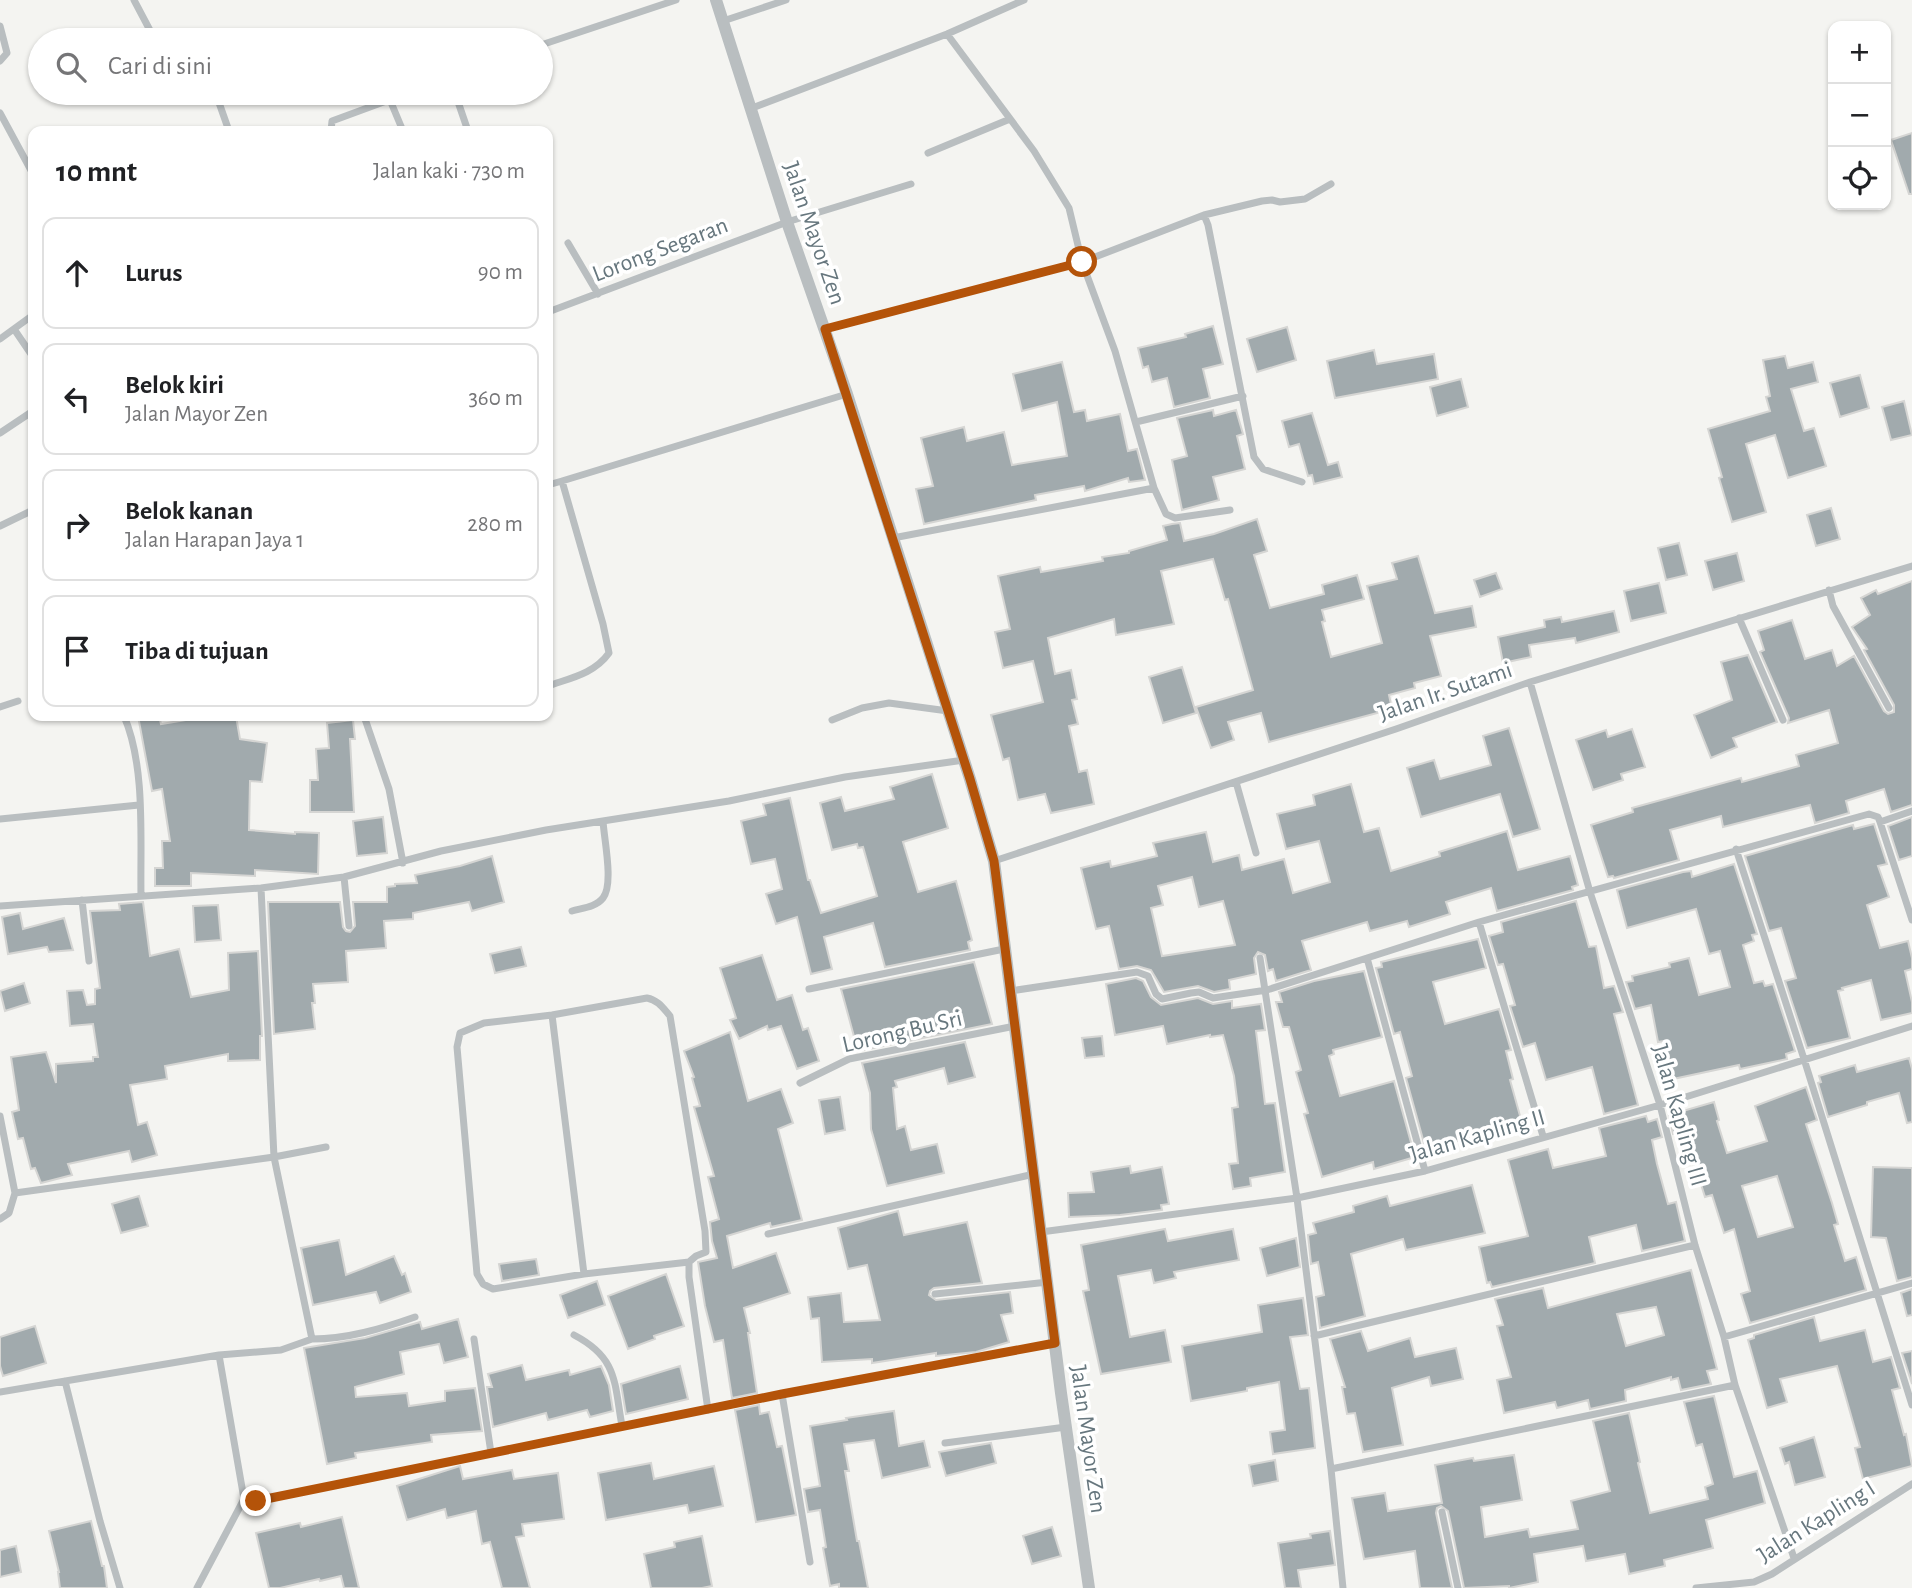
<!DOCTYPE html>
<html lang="id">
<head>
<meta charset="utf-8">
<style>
  :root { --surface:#fff; --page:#f6f6f6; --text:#202124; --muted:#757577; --line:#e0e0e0 }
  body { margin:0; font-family:"Alegreya Sans",sans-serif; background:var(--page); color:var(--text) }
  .controls { position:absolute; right:21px; top:21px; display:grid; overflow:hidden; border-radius:14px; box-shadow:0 2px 5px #0004 }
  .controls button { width:63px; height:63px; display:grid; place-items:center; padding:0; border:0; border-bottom:2px solid var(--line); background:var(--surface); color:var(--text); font:35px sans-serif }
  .stop { position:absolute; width:21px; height:21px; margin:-16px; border:5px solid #b45309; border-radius:50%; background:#fff }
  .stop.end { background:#b45309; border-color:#fff; box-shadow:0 2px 7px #0008 }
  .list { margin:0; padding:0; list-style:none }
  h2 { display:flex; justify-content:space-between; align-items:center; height:91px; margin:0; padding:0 28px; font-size:30px }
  h2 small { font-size:23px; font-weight:400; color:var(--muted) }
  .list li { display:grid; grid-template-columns:46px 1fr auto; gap:21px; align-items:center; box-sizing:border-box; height:112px; margin:0 14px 14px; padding:0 14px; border:2px solid var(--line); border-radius:14px }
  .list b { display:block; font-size:26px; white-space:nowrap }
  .list p { margin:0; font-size:23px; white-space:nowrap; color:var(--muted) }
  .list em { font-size:23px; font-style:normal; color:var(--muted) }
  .icon { flex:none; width:38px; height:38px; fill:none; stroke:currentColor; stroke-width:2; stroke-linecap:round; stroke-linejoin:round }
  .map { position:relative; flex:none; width:1912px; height:1588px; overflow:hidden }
  .search { position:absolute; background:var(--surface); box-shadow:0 2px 5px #0004; left:28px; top:28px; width:525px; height:77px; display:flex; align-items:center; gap:18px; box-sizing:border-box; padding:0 24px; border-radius:38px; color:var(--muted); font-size:26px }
  .panel { position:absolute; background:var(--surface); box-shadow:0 2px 5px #0004; left:28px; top:126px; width:525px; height:595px; border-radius:14px }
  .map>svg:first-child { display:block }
</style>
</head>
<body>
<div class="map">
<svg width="1912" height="1588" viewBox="0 0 1912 1588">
  <rect width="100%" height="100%" fill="#f4f4f1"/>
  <!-- building -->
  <path fill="#a1aaad" stroke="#d5d5d3" stroke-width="2" fill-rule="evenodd" d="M1912 133V194H1909L1891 140Z
    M1213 326 1223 364 1203 369 1210 398 1174 407 1167 378 1152 382 1148 366 1143 368 1138 348 1186 337 1185 334Z
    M1287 327 1296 360 1257 372 1247 339Z
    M1374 350 1377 364 1434 354 1438 379 1335 398 1327 361Z
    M1785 356 1788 368 1813 362 1818 382 1791 389 1804 431 1814 428 1826 466 1788 478 1775 435 1746 444 1766 512 1732 522 1719 478 1722 477 1708 429 1770 411 1766 397 1770 396 1763 360Z
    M1062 362 1074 412 1085 410 1087 421 1120 414 1128 451 1137 449 1145 480 1129 482 1128 478 1085 491 1084 486 1035 495 1036 500 924 524 916 489 933 486 921 438 964 427 967 441 1004 432 1012 465 1067 456 1057 402 1022 411 1013 374Z
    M1860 375 1869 408 1840 417 1830 383Z
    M1461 379 1468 407 1437 416 1430 387Z
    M1904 401 1912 435 1891 440 1882 407Z
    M1213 410 1214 416 1236 410 1243 434 1237 436 1245 469 1213 477 1219 500 1182 510 1172 460 1187 456 1177 418Z
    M1312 413 1328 465 1338 462 1342 477 1314 484 1312 475 1308 476 1299 444 1289 447 1282 421Z
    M1831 508 1840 539 1816 546 1807 515Z
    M1257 519 1267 551 1254 555 1270 608 1324 594 1322 585 1357 575 1364 599 1322 610 1325 621 1322 622 1331 657 1382 643 1367 586 1397 579 1392 563 1418 556 1435 613 1472 606 1476 627 1430 636 1441 676 1414 683 1415 688 1389 695 1392 709 1269 742 1261 713 1228 722 1234 740 1211 748 1196 707 1253 690 1228 599 1225 600 1213 559 1161 571 1174 624 1116 635 1114 619 1048 638 1055 674 1071 670 1077 699 1072 700 1078 724 1069 726 1079 772 1087 770 1094 804 1051 813 1045 794 1018 800 1009 758 1003 760 991 715 1043 702 1033 661 1003 668 995 632 1010 629 998 576 1040 567 1041 572 1103 561 1102 557 1129 553V551L1167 540 1163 526 1172 524 1180 523 1184 541 1214 534Z
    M1679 543 1687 575 1666 580 1658 548Z
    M1737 553 1744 581 1713 590 1705 561Z
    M1496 573 1502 589 1480 597 1474 580Z
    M1912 581V805L1891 812 1884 789 1846 801 1849 813 1815 823 1810 805 1723 827 1721 816 1670 830 1679 860 1614 878 1613 876 1608 877 1591 825 1633 812 1632 808 1741 778 1742 782 1799 766 1796 755 1838 743 1829 710 1788 723 1789 718 1760 652 1764 650 1758 631 1792 620 1805 659 1832 650 1837 666 1854 656 1884 711 1888 714 1894 712V705L1864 650 1867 649 1852 627 1870 615 1861 598 1876 590 1878 594Z
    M1659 583 1666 613 1631 621 1624 591Z
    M1614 611 1619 632 1576 643 1575 638 1529 645 1531 657 1503 663 1498 637 1545 627 1544 620 1561 617 1562 622Z
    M1748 655 1777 722 1733 738 1737 747 1711 758 1694 715 1732 700 1721 662Z
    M1182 667 1196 713 1163 723 1149 677Z
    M138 716H159L161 724 210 716H236L240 739 267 743 262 782 250 781 249 830 295 834V832L319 833 318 874 255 870V876L191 873V886H155V868H163L162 841H170L162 789 152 791Z
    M353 720 355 739H350L354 812H310V780H318L316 749 329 748 327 723Z
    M1509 728 1540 829 1513 837 1500 794 1421 817 1407 768 1434 760 1440 779 1491 765 1483 736Z
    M1632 729 1645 767 1621 774 1623 780 1593 790 1576 740 1606 730 1608 737Z
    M932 774 948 828 903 842 918 892 956 881 972 940 968 942 970 950 885 967 873 923 824 937 832 969 811 974 797 917 776 924 766 894 782 889 775 859 751 864 741 821 766 815 763 804 790 798 808 880H810L821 913 877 896 863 847 858 848 857 844 832 850 820 803 841 797 845 811 894 799 890 787Z
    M1351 784 1364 832 1379 828 1391 871 1440 856 1439 852 1507 831 1518 870 1570 856 1578 885 1572 887 1573 890 1497 911 1491 888 1446 902 1450 914 1409 927 1407 921 1370 931 1367 922 1302 941 1311 970 1276 981 1273 969 1268 971 1265 955 1258 952 1254 958 1256 974 1229 980 1230 989 1214 992 1198 986 1164 992 1151 970 1137 966 1119 969 1109 926 1096 929 1081 868 1110 861 1111 867 1157 856 1153 843 1206 832 1213 862 1239 855 1242 870 1284 859 1293 893 1330 882 1319 841 1286 849 1277 814 1315 805 1313 795ZM1192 877 1199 907 1223 901 1235 945 1162 956 1151 908 1163 905 1158 886Z
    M383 817 387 853 357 856 353 821Z
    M1912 817V856L1899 860 1888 826Z
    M1874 824 1887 864 1878 866 1889 897 1867 905 1880 948 1908 941 1912 958V969L1905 971 1912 1002V1013L1881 1020 1871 980 1842 988 1843 990 1838 991 1850 1038 1807 1048 1785 981 1796 978 1781 928 1769 931 1745 856 1853 825 1854 829Z
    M492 856 504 902 472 911 469 902 413 913V919L384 921 386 948 346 951 348 982 313 984 315 1003H312L315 1029 274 1034 268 902H340L343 927 346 931 350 932 355 926 353 902H387V887L395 886V884L417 883 415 875 460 866Z
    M1734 864 1757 934 1752 935 1754 941 1743 945 1754 983 1763 981 1765 986 1773 984 1795 1051 1786 1054 1787 1059 1740 1069 1739 1065 1673 1079 1664 1041 1658 1042 1651 1005 1635 1009 1626 982 1633 981 1632 976 1670 967 1669 963 1689 958 1699 995 1730 987 1720 951 1709 954 1696 909 1627 928 1617 890 1683 872 1691 871 1692 877Z
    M1576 901 1589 947 1596 946 1604 988 1614 986 1623 1012 1614 1014 1638 1105 1604 1114 1592 1067 1546 1080 1535 1043 1523 1047 1510 1006 1515 1005 1503 964 1498 965 1489 936 1503 932 1501 922Z
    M143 902 150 956 179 949 191 997 229 990 228 953 258 951 262 1036H260V1060L228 1061V1054L165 1066 167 1079 130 1085 138 1125 147 1122 157 1155 132 1162 129 1151 68 1164 72 1175 41 1183 35 1168 31 1169 23 1138 18 1139 12 1112 19 1110 11 1057 46 1052 56 1083V1064L93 1061V1057H98L93 1024 70 1026 67 991 83 990 87 1005 95 1004V989L100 988 90 911 120 910 119 904Z
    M218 905 221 940 195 942 193 906Z
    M20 913 23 929 64 918 73 950 49 952 47 947 8 954 2 917Z
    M1478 939 1486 968 1433 982 1445 1024 1499 1009 1511 1050 1506 1051 1513 1079 1510 1080 1522 1123 1449 1143 1450 1148 1427 1154 1406 1078 1412 1076 1400 1032 1394 1034 1376 968 1382 967 1381 962Z
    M521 947 526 966 495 973 490 954Z
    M762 955 777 1000 792 995 803 1030 808 1028 819 1061 797 1069 781 1026 768 1030 767 1026 739 1039 730 1020 736 1018 720 968Z
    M974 962 992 1024 858 1051 841 989Z
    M1364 971 1382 1037 1333 1050 1334 1054 1329 1056 1340 1096 1394 1081 1415 1157 1374 1169 1373 1162 1322 1177 1304 1114 1308 1113 1296 1072 1301 1070 1289 1027H1283L1276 1002H1282L1279 992 1314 981Z
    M1136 978 1143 981 1151 997 1161 1005 1198 998 1213 1004 1232 1001V1008L1261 1004 1265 1030 1256 1031 1265 1104 1275 1103 1285 1172 1250 1178 1251 1186 1233 1189 1229 1164 1238 1163 1232 1108 1238 1107 1234 1076 1223 1035 1210 1037V1035L1167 1044 1163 1026 1115 1035 1106 984Z
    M24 983 30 1003 5 1011 0 991Z
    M730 1032 748 1101 781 1089 793 1123 778 1129 802 1220 771 1227 770 1223 727 1236 733 1268 776 1253 790 1293 744 1308 750 1333H748L757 1393 732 1398 723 1340 714 1342 705 1306 698 1262 717 1258 712 1241 710 1222 719 1219 708 1177 714 1176 694 1107 700 1106 692 1078 694 1077 684 1051Z
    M1102 1036 1104 1056 1085 1058 1082 1038Z
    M965 1042 975 1077 948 1084 944 1068 895 1081 897 1087 893 1088 897 1129 905 1126 911 1150 937 1144 944 1173 887 1186 871 1129 870 1093 862 1063Z
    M1909 1058 1912 1069V1122L1907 1123 1899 1093 1867 1102V1105L1828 1117 1818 1083 1821 1082 1819 1076 1855 1065 1857 1072Z
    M1806 1087 1817 1120 1806 1124 1832 1203 1838 1224 1834 1225 1845 1261 1856 1257 1866 1290 1750 1323 1741 1294 1750 1291 1734 1229 1724 1233 1712 1195 1705 1197 1684 1130 1673 1134 1669 1115 1714 1102 1719 1120 1717 1121 1727 1153 1767 1141 1755 1106ZM1777 1176 1793 1227 1758 1237 1742 1186Z
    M840 1097 845 1130 825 1134 819 1100Z
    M1646 1116 1648 1122 1657 1119 1662 1137 1652 1140 1657 1164 1668 1204 1676 1202 1685 1241 1642 1251 1636 1225 1589 1237 1595 1263 1492 1287 1490 1282 1487 1283 1479 1247 1528 1236 1508 1160 1548 1149 1553 1168 1606 1156 1599 1128Z
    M1130 1166 1131 1173 1162 1167 1169 1204 1161 1205 1162 1210 1120 1215 1069 1217 1068 1193 1094 1192 1091 1172Z
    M1873 1167 1912 1168V1277L1897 1281 1886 1238 1871 1237Z
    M1472 1185 1485 1233 1406 1250 1403 1239 1351 1254 1365 1316 1320 1328 1316 1297 1324 1295 1318 1262 1311 1264 1308 1235 1316 1233 1313 1223 1354 1212 1353 1206 1387 1196 1390 1206Z
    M139 1196 148 1226 121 1233 112 1204Z
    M898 1211 904 1235 967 1222 982 1283 934 1288 930 1291 929 1295 936 1300 1010 1292 1013 1313 1001 1315 1009 1342 976 1352 936 1356V1353L872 1363V1359L822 1362 819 1318 811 1319 808 1297 841 1293 844 1322 880 1320 867 1265 848 1269 838 1228Z
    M1165 1229 1168 1241 1233 1229 1239 1260 1174 1272 1176 1278 1154 1283 1151 1270 1118 1276 1130 1337 1165 1330 1171 1362 1101 1374 1083 1291 1089 1290 1081 1245Z
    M1296 1238 1300 1267 1267 1276 1260 1248Z
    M339 1240 346 1275 394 1256 402 1275 405 1273 411 1292 380 1303 376 1292 313 1305 301 1248Z
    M536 1259 539 1275 502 1281 499 1264Z
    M1691 1270 1717 1369 1707 1371 1711 1384 1681 1390 1678 1378 1671 1380V1377L1625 1390 1626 1401 1590 1409 1588 1400 1557 1408 1555 1402 1504 1413 1497 1380 1511 1377 1497 1326 1503 1325 1495 1299 1543 1288 1548 1308ZM1656 1307 1664 1335 1626 1346 1617 1314Z
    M666 1274 684 1326 654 1336 655 1339 628 1349 608 1296Z
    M597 1281 605 1305 568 1318 560 1295Z
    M1912 1289V1315L1907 1316 1901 1293Z
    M1303 1298 1308 1335 1290 1337 1300 1389 1309 1388 1315 1448 1273 1454 1270 1432 1285 1430 1279 1382 1247 1388V1391L1191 1401 1182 1346 1262 1332 1258 1305Z
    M1814 1317 1820 1341 1865 1330 1873 1362 1891 1357 1900 1388 1892 1390 1904 1435 1906 1434 1912 1466 1863 1479 1855 1448 1860 1447 1837 1366 1780 1379 1787 1402 1767 1408 1748 1340 1754 1338V1335Z
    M458 1319 468 1357 444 1363 439 1344 400 1352 404 1374 355 1387 356 1397 407 1393 409 1406 445 1401V1391L475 1388 482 1431 431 1435 432 1442 355 1453 356 1458 327 1464 304 1348 365 1338 420 1322 422 1329Z
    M35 1326 46 1363 3 1376 0 1366V1337Z
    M1361 1331 1368 1351 1410 1338 1415 1357 1456 1348 1463 1379 1431 1386 1429 1377 1392 1388 1403 1445 1363 1452 1355 1413 1347 1414 1342 1387H1345L1330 1339Z
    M1912 1351V1384L1902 1353Z
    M522 1365 526 1380 569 1370 570 1375 601 1366 609 1385 613 1411 590 1417 587 1410 548 1420 546 1413 493 1427 487 1387H492L488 1374Z
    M680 1366 688 1399 626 1414 621 1384Z
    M1714 1396 1734 1477 1757 1471 1765 1503 1706 1520 1713 1548 1664 1560 1665 1566 1629 1574 1625 1554 1586 1561 1583 1546 1534 1554 1538 1582 1509 1588V1586L1464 1588 1448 1511 1441 1506 1437 1508 1436 1513 1452 1588H1420L1415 1551 1364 1559 1352 1498 1385 1493 1388 1511 1442 1503 1435 1465 1473 1458 1474 1461 1514 1455 1522 1500 1481 1507 1485 1537 1528 1529 1530 1537 1578 1529 1571 1501 1610 1491 1593 1421 1629 1413 1640 1462 1638 1463 1650 1513 1708 1499 1705 1487 1713 1484 1702 1444 1696 1446 1684 1402Z
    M759 1405 760 1414 769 1412 777 1447 782 1446 796 1515 756 1522 735 1410Z
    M894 1411 899 1446 924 1441 930 1467 882 1478 874 1440 844 1444 849 1471H845L857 1541H859L868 1588H839V1584L830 1586 823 1548 826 1547 820 1510 808 1512 804 1489 820 1486 810 1426 847 1420 846 1418Z
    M1814 1437 1825 1477 1795 1485 1789 1462 1785 1464 1780 1448Z
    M991 1443 996 1463 946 1476 939 1452Z
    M1275 1460 1278 1481 1253 1486 1249 1465Z
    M651 1463 654 1479 714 1466 723 1506 689 1513 687 1505 606 1520 598 1473Z
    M460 1466 463 1479 512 1470 514 1479 558 1473 564 1519 522 1524 524 1536 516 1537 530 1588H502L490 1542 482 1544 476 1511 447 1518 445 1509 407 1520 397 1486Z
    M342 1517 359 1588H344L341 1576 320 1581 319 1579 280 1588H269L256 1533 300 1523 301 1527Z
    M91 1521 102 1566H104L107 1588H60L58 1572H59L49 1531Z
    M1052 1527 1061 1556 1032 1564 1023 1536Z
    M1330 1531 1335 1565 1298 1570 1301 1588H1285L1278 1543 1311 1538 1310 1534Z
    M702 1536 712 1586 702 1588H651L644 1554 675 1547 674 1542Z
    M16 1546 21 1572 0 1577V1550Z"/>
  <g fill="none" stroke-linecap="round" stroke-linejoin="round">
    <!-- minor -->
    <path stroke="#b9bec0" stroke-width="7" d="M134 0 153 36
      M723 21 786 0
      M0 26 7 53 0 61
      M947 34 1034 151 1069 208 1082 262 1115 351 1154 488
      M541 45 676 0
      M455 93 468 131
      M217 97 229 131
      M390 100 403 131
      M752 108 947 34 1024 0
      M0 113 33 174
      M331 131 332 121 408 93
      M928 153 1010 119
      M1204 215 1262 201 1272 200 1280 202 1305 199 1331 184
      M568 243 598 294
      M548 312 787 222 911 184
      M14 329 33 357
      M825 329 1082 262 1204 215 1208 225 1254 457 1263 469 1302 482
      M0 339 33 315
      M1136 422 1243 396
      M0 433 33 411
      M562 481 847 394
      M548 485 562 481 603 624 609 653C594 674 570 678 548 686
      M0 526 33 510
      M893 538 1154 488 1166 514 1175 518 1230 510
      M1829 590 1833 606 1889 708
      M1739 618 1783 720
      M1530 682 1590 892 1660 1105 1695 1245 1724 1337 1735 1385 1794 1558
      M0 707 18 701
      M124 716C146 767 140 840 141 896
      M364 716 389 789 403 863
      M832 720 862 708 889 703 948 711
      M1236 782 1256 853
      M0 819 139 805
      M1880 822 1912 811
      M1736 849 1804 1059 1912 1405
      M994 861 1396 729 1530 682 1912 566
      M344 877 349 926
      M82 900 89 961
      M0 906 261 888 344 877 441 851 546 830 729 801 845 777 964 760
      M572 911C582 908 596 907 603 898 614 884 604 839 603 821
      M1479 922 1543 1136
      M1260 958 1297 1198 1331 1469 1343 1588
      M809 989 1004 949
      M1010 991 1137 972 1148 976 1156 994 1162 999 1191 993 1199 992 1213 998 1267 990 1367 958
      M552 1015 584 1274
      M800 1083 849 1059 1015 1026
      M0 1116 15 1193
      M1425 1171 1367 958 1479 922 1869 814 1878 817 1880 822 1912 920
      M0 1219 9 1213 15 1193 274 1157 326 1147
      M1041 1232 1297 1198 1425 1171 1660 1105 1912 1026
      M768 1234 1034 1174
      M689 1262 696 1256 706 1252 705 1231 670 1016C663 1008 658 1000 647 998L552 1015 484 1023 460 1033 457 1047 477 1274 483 1284 493 1289 584 1274 689 1262V1277L708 1410
      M935 1294 1048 1282
      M574 1335C618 1358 614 1382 622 1426
      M1314 1336 1695 1245
      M1724 1337 1912 1283
      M312 1339C347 1339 381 1329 415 1317
      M474 1339 491 1453
      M219 1355 281 1350 312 1339 274 1157 261 888
      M65 1381 100 1521 120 1588
      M0 1392 219 1355 244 1499 256 1501 782 1394 1055 1343
      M782 1394 810 1562
      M945 1443 1066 1427
      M1331 1469 1735 1385
      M1442 1512 1458 1588
      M197 1588 244 1499
      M1696 1588 1754 1582 1772 1574 1912 1484"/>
    <!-- tertiary -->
    <path stroke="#b9bec0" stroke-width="12" d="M716 0 787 222 847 394 970 779 994 861 1061 1393 1089 1588"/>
  </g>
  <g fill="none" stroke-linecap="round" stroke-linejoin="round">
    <!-- route -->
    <path stroke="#b45309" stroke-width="9" d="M256 1501 782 1394 1055 1343 994 861 970 779 825 329 1082 262"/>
  </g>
  <g text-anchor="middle" stroke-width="7" stroke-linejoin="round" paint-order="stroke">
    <!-- street labels -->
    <g font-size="24" fill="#67777e" stroke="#fff">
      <text transform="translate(815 233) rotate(71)" y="8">Jalan Mayor Zen</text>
      <text transform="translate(660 249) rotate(-21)" y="8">Lorong Segaran</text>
      <text transform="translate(1445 691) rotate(-19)" y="8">Jalan Ir. Sutami</text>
      <text transform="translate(902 1031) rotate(-13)" y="8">Lorong Bu Sri</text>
      <text transform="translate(1680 1115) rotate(74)" y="8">Jalan Kapling III</text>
      <text transform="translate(1477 1135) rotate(-16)" y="8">Jalan Kapling II</text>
      <text transform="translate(1089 1439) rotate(82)" y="8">Jalan Mayor Zen</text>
      <text transform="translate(1816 1521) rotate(-32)" y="8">Jalan Kapling I</text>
    </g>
  </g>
</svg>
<div class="controls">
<button>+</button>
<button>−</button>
<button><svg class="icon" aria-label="locate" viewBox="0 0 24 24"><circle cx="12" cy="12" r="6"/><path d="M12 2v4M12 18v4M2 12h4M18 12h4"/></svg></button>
</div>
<div class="stop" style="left:1082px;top:262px"></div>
<div class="stop end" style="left:256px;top:1501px"></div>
<div class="search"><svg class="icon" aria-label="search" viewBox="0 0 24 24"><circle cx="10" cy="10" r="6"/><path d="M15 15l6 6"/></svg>Cari di sini</div>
<section class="panel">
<h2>10 mnt<small>Jalan kaki · 730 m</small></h2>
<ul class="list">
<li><svg class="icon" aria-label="ahead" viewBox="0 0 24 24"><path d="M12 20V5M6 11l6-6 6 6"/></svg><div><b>Lurus</b></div><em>90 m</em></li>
<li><svg class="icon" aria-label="left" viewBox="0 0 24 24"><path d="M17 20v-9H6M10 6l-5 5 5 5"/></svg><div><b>Belok kiri</b><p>Jalan Mayor Zen</p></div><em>360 m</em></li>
<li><svg class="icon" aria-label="right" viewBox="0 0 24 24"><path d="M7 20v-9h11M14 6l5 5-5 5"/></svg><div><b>Belok kanan</b><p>Jalan Harapan Jaya 1</p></div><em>280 m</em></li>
<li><svg class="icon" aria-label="arrive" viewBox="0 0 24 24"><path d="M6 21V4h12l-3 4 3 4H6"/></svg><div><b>Tiba di tujuan</b></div></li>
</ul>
</section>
</div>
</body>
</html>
